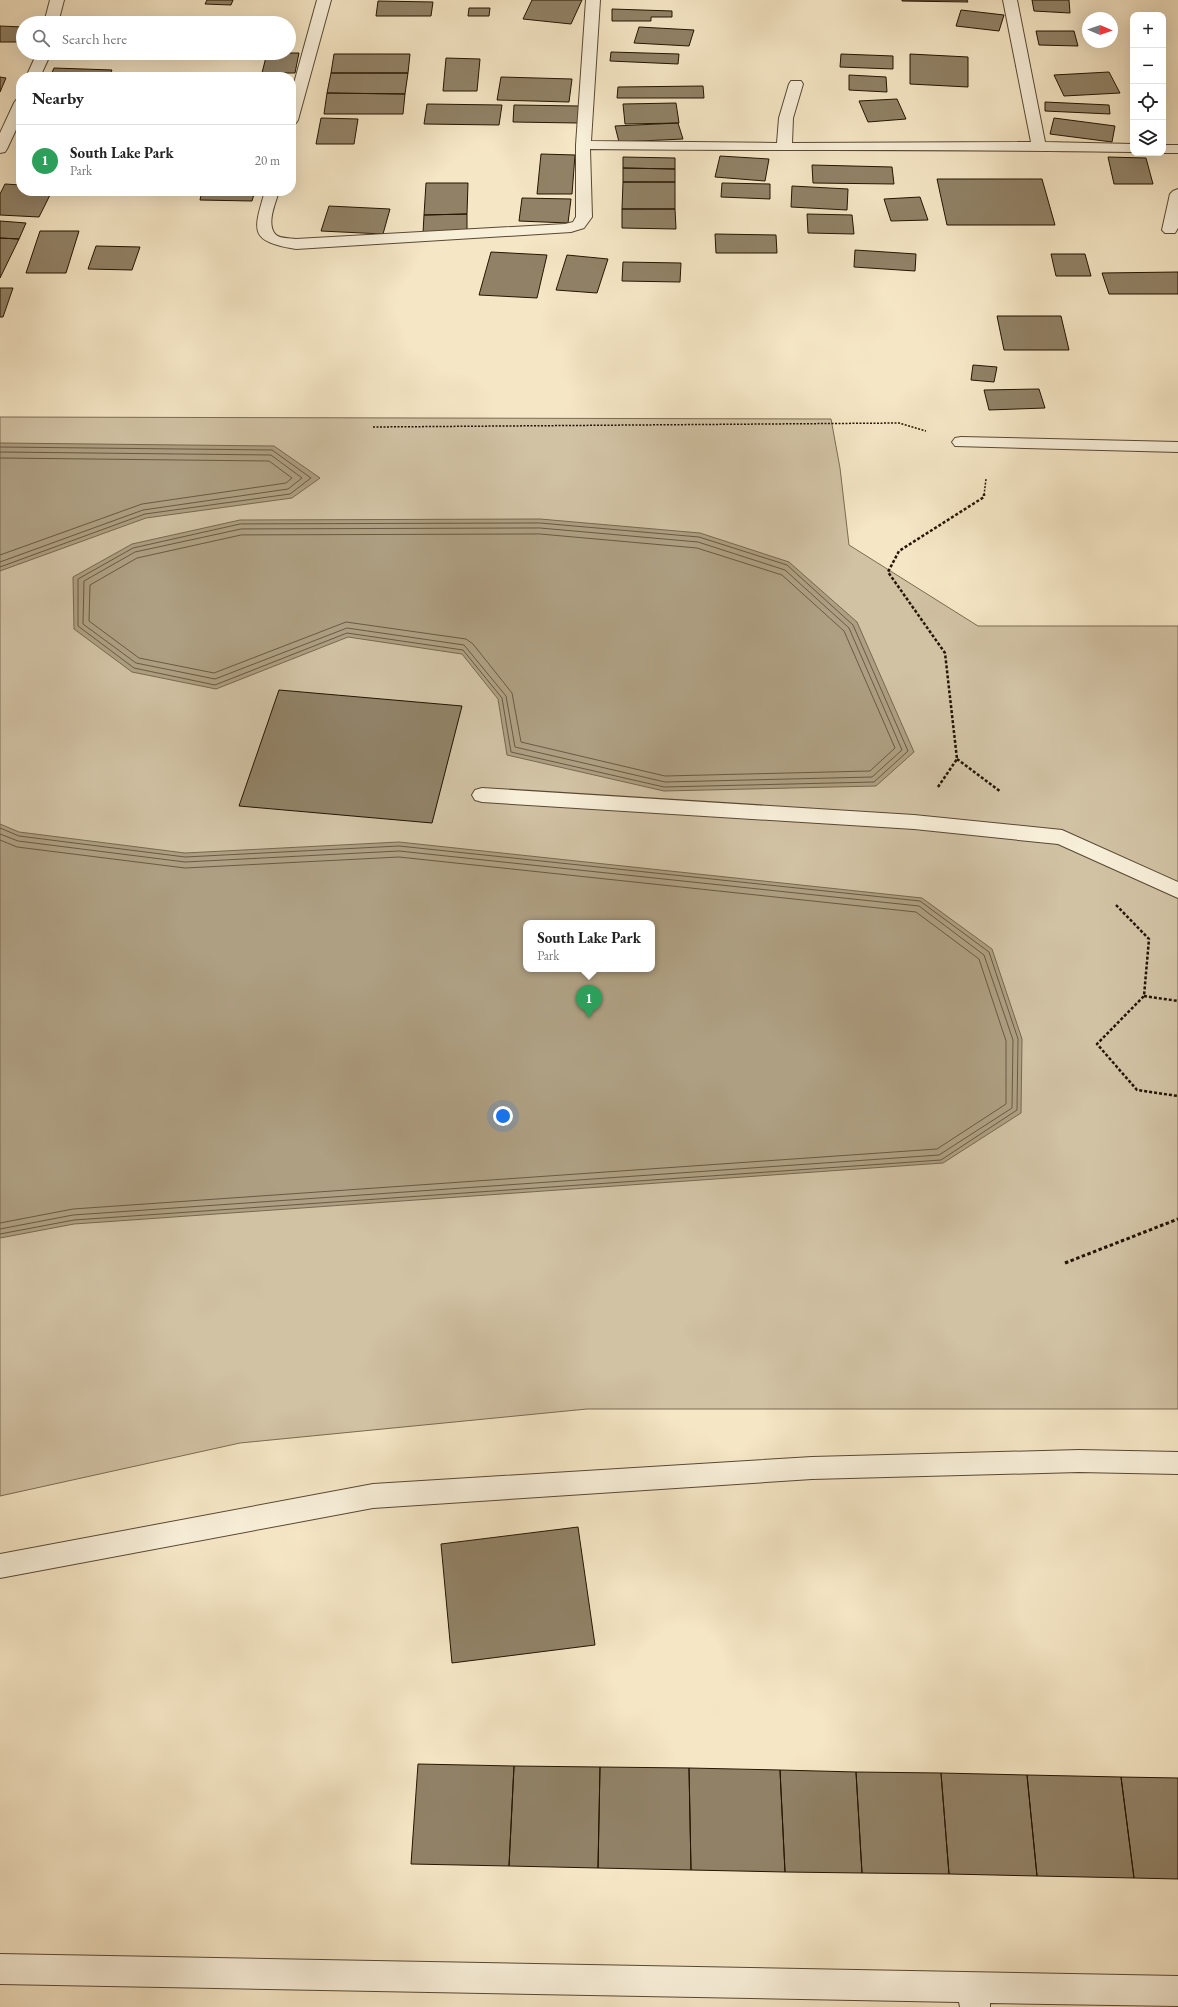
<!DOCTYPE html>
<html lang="en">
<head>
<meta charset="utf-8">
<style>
  :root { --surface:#fff; --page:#f6f6f6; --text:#222; --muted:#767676; --line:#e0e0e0; --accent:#0f766e }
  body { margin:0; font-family:"EB Garamond",serif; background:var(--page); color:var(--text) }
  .controls { position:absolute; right:12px; top:12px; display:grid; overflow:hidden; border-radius:8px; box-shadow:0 4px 16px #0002 }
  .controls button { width:36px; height:36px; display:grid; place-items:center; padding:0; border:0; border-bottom:1px solid var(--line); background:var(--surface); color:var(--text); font:20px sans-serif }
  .compass { position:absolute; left:1082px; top:12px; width:36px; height:36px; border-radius:50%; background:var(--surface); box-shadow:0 4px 16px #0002; rotate:92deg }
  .you { position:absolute; left:503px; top:1116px; width:14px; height:14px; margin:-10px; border:3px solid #fff; border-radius:50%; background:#1a73e8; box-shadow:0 0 0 6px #1a73e833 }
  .badge { display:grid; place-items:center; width:26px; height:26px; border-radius:50%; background:var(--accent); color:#fff; font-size:13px; font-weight:700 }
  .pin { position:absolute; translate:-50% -33px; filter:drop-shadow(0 1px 2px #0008) }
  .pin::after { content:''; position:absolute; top:21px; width:14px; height:12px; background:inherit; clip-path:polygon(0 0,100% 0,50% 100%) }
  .popup { position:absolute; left:523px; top:920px; width:132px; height:52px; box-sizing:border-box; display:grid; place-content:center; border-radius:8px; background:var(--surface); filter:drop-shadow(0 1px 3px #0005); font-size:13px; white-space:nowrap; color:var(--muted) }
  .popup b { font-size:15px; color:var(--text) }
  .popup::after { content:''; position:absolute; left:50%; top:100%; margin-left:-8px; border:8px solid transparent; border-top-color:var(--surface) }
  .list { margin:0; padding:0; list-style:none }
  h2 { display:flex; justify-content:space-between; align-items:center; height:52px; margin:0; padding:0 16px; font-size:17px }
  h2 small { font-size:13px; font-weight:400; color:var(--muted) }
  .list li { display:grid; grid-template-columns:26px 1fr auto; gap:12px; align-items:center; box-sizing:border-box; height:72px; padding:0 16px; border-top:1px solid var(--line) }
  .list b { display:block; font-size:15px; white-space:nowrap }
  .list p { margin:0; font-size:13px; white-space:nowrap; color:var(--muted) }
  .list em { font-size:13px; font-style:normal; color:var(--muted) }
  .icon { flex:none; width:22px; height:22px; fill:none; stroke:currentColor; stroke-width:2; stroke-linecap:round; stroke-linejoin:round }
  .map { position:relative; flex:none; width:1178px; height:2007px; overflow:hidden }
  .search { position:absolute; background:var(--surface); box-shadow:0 4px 16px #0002; left:16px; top:16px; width:280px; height:44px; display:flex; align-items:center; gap:10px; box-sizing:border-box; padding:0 14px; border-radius:22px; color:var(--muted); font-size:15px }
  .panel { position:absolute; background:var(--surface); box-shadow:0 4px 16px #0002; left:16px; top:72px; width:280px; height:124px; border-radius:16px }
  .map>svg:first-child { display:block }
</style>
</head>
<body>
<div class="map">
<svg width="1178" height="2007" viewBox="0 0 1178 2007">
  <rect width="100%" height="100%" fill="#f5e6c5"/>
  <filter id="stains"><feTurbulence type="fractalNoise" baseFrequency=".005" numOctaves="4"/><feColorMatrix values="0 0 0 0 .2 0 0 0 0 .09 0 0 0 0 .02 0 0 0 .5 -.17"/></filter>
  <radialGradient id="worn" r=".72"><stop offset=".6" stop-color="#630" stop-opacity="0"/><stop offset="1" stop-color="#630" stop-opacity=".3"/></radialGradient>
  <!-- green -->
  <path fill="#d1c2a4" stroke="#7a6c52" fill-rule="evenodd" d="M0 417 831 419 840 468 849 545 978 626H1178V1409H587L240 1443 0 1496ZM526 923H652V969H526Z"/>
  <!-- water -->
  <path fill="#ae9f82" stroke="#77684e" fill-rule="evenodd" d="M0 443 274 446 320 478 292 498 146 518 0 571Z
    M540 519 700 533 789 562 857 622 914 752 876 786 664 791 507 755 498 699 462 654 348 637 216 689 132 672 74 629 73 577 132 544 240 520Z
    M0 824 19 832 185 853 399 842 922 898 992 949 1022 1039 1021 1113 943 1163 74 1224 0 1238ZM526 923H652V969H526Z"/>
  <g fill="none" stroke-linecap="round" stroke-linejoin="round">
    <!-- shore -->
    <path stroke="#695a42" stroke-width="1" d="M0 447 272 450 311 478 290 494 145 514 0 567
      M0 452 271 455 302 478 288 489 143 510 0 562
      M0 458 269 461 292 478 286 483 142 504 0 555
      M540 523 699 537 787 565 853 625 908 751 874 782 664 787 511 752 502 698 463 650 347 633 215 685 134 668 78 626V579L133 548 240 524Z
      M540 528 698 542 785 570 849 628 902 750 872 777 665 782 515 747 506 696 464 645 347 628 215 679 136 663 83 624 84 581 135 552 241 529Z
      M540 534 697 548 782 575 844 631 895 748 870 771 665 776 521 742 512 693 473 644 466 639 346 622 214 673 139 658 89 621 90 585 137 558 241 535Z
      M0 828 19 836 185 857 399 846 920 901 989 952 1018 1039 1017 1110 941 1160 74 1220 0 1234
      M0 834 18 841 185 862 399 851 919 906 984 955 1013 1040 1012 1108 939 1155 73 1215 0 1229
      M0 840 17 847 185 868 399 857 916 912 979 959 1006 1041V1104L937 1149 73 1209 0 1223"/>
  </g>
  <!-- building -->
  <path fill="#918267" stroke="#241501" d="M207 0H233L231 5 205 4Z
    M532 0H582L571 24 523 19Z
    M902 0H967L968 2 902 1Z
    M1032 0H1069L1070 13 1034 11Z
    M378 1 433 2 431 16H376Z
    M469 8H490L489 16H468Z
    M612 9 672 11V17H651V21H612Z
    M961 10 1004 15 999 31 956 26Z
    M0 26 23 27V42H0Z
    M639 27 694 30 689 46 634 43Z
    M1036 31H1074L1078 46 1039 45Z
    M611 52 679 54 678 64 610 61Z
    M267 53H299L295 73H262Z
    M334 54H410L408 73H331Z
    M841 54 893 56V69L840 67Z
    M910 54 968 57V87L910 84Z
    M446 58 480 59 477 91H443Z
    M54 68 112 70 109 77H50Z
    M1109 72 1120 93 1064 96 1054 75Z
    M331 73H408L405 94 327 93Z
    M849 75 886 77 887 92 849 90Z
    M0 77 6 78 0 92Z
    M501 77 572 79 569 102 497 100Z
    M703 86 704 98H617L618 87Z
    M327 93 405 94 403 114H324Z
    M897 99 906 119 868 122 859 101Z
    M1045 102 1109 105 1110 114 1045 111Z
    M676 103 679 123 625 124 623 104Z
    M427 104 502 105 499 125 424 124Z
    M514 105 579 106 578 123 513 122Z
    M321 118 358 119 354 144H316Z
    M1054 118 1115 126 1112 142 1050 134Z
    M678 123 683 139 619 142 615 126Z
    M541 154 575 155 572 194H537Z
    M720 156 769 159 765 181 715 177Z
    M623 157 675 158V169L623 168Z
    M1108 157 1146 158 1153 184H1114Z
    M812 165 892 167 894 184 813 183Z
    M623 168 675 169V182H623Z
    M937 179H1042L1055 225H947Z
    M623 182H675V209H622Z
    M426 183H468L467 214 424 215Z
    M722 183 770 184V199L721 197Z
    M5 184 21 185V191H52L39 217 0 215V194Z
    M792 186 848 189 847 210 791 207Z
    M202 191H255L252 201 200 200Z
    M920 197 928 220 891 221 884 199Z
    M522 198 571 199 568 223 519 221Z
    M329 206 390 209 383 234 321 231Z
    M622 209H675L676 229 622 228Z
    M467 214V233H423L424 215Z
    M807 214 852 215 854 234 808 233Z
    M0 221 26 223 19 239 0 238Z
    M40 231H79L66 273H26Z
    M715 234 776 235 777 253H716Z
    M0 238 19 239 0 278Z
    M96 246 140 247 132 270 88 269Z
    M855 250 916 254 915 271 854 267Z
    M491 252 547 255 537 298 479 295Z
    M1051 254H1085L1091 276H1056Z
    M567 255 608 259 597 293 556 290Z
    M623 262 681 263 680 282 622 281Z
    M1178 272V294H1109L1102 273Z
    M0 288H13L3 317H0Z
    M997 316H1061L1069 350H1004Z
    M973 365 997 367 994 382 971 380Z
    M1039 389 1045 408 989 410 984 390Z
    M279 690 462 706 432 823 239 806Z
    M578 1527 595 1645 452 1663 441 1544Z
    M418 1764 514 1766 509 1866 411 1864Z
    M514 1766 600 1767 598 1868 509 1866Z
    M600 1767 689 1768 691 1870 598 1868Z
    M689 1768 780 1770 785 1872 691 1870Z
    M780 1770 856 1772 862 1873 785 1872Z
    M856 1772 941 1773 949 1874 862 1873Z
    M941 1773 1027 1775 1037 1876 949 1874Z
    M1027 1775 1121 1777 1134 1878 1037 1876Z
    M1121 1777 1178 1778V1879L1134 1878Z"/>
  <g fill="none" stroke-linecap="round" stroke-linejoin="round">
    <defs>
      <path id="lane" d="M961 437 1178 442V452L955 446 952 442 955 438Z
        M482 788 914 815 1062 830 1178 882V898L1058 844 914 829 482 802 475 800 472 795 475 790Z"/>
      <path id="street" d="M50 0H64L58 23H44Z
        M317 0H331L298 120 296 123 291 124V94Z
        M586 0H600L591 141 777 143 779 118 789 84 791 81H801L803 84 793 118 792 143 1031 142 1003 0H1017L1045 142 1133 144V152C952 149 771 151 590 149L592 217 584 228 571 232 296 249C249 241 253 232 265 191H279C276 202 266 223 275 234 279 239 290 238 296 239L565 224 573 222 576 217V145Z
        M37 53H51L40 77H26Z
        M21 99V119L7 149 5 152 0 153V133L14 103 16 100Z
        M1163 145H1178V153H1161H1163Z
        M1178 189V228L1175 233H1165L1162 230 1170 194 1173 191Z
        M1079 1450 1178 1452V1474L1079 1472 812 1479 373 1508 0 1578V1554L373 1484 812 1457Z
        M0 1954 1178 1976V2006L990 2003V2007H960L959 2002 0 1984Z"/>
    </defs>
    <!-- lane casing -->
    <use href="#lane" stroke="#584932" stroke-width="2"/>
    <!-- street casing -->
    <use href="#street" stroke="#584932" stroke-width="2"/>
    <!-- path-far2 -->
    <path stroke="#241501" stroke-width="1.5" stroke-dasharray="2 1.5" stroke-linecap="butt" d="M373 427 899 423 926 431
      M984 495 986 479"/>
    <!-- path-far1 -->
    <path stroke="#241501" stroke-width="2.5" stroke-dasharray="3 2" stroke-linecap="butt" d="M957 759 1001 792
      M938 787 957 759 945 653 888 572 899 551 984 497V494
      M1116 905 1149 939 1144 996 1097 1044 1137 1090 1178 1096
      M1144 996 1178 1001"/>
    <!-- path -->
    <path stroke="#241501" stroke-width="3" stroke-dasharray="3.5 2.5" stroke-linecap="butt" d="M1065 1263 1178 1219"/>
    <!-- lane -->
    <use href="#lane" fill="#f8efd9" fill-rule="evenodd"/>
    <!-- street -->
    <use href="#street" fill="#f8efd9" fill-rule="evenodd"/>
  </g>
  <rect width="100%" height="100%" filter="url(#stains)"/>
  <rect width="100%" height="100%" fill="url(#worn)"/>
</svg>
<div class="controls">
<button>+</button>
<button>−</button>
<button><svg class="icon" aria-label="locate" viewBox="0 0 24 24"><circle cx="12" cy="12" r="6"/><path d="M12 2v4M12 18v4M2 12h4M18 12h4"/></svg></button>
<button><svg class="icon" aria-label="layers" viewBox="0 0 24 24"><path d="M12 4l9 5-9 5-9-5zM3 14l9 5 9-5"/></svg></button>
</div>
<svg class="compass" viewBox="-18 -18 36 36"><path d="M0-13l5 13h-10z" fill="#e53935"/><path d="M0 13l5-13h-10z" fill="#767676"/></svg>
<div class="you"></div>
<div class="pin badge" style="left:589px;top:1018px;background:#2e9e5b">1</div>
<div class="popup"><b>South Lake Park</b>Park</div>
<div class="search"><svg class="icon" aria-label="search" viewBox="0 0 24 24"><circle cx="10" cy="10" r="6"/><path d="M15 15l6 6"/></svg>Search here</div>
<section class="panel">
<h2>Nearby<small></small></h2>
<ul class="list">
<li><span class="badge" style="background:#2e9e5b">1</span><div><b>South Lake Park</b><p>Park</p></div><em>20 m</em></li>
</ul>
</section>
</div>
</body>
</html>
